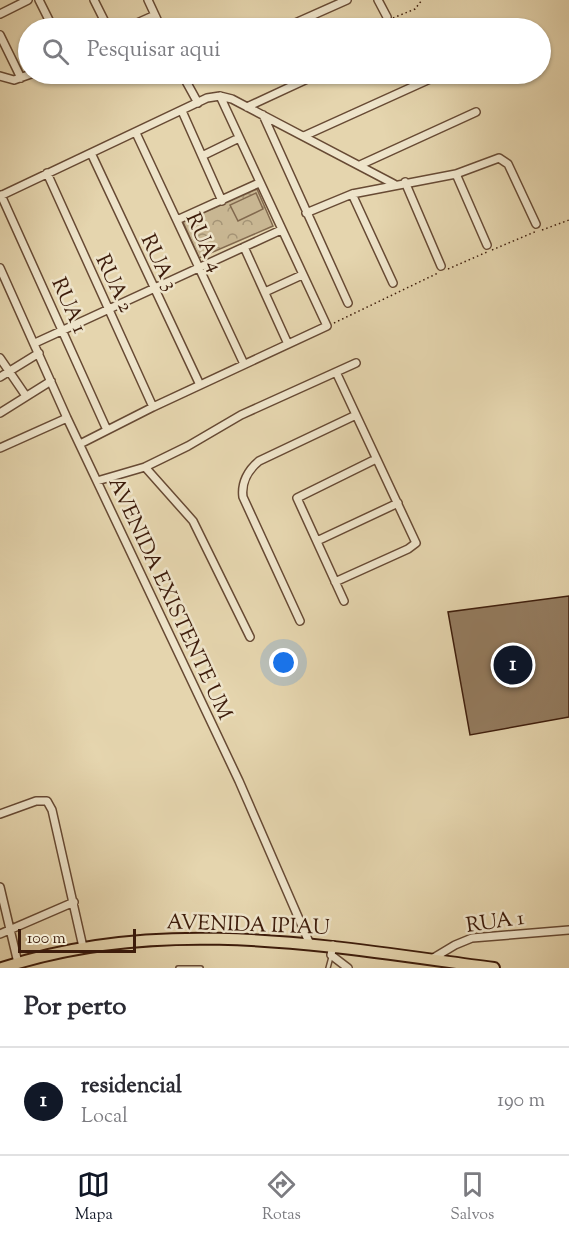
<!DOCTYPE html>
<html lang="pt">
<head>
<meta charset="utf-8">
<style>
  :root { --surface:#fff; --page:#f7f7f7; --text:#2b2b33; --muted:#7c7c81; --line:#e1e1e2; --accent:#111827 }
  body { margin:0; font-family:"Sorts Mill Goudy",serif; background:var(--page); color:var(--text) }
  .scale { position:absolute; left:18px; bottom:15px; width:118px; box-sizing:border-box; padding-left:6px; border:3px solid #3d1c0b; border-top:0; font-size:16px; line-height:21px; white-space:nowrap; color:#3d1c0b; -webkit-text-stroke:4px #eee4ca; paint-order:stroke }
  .you { position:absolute; left:284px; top:663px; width:21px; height:21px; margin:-15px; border:4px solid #fff; border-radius:50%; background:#1a73e8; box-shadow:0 0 0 9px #1a73e833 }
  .badge { display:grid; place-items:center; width:39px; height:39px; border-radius:50%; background:var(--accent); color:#fff; font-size:20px; font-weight:700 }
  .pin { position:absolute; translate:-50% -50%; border:3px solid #fff; box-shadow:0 2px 6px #0006 }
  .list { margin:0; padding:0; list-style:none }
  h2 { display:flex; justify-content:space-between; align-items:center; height:78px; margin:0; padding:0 24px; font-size:26px }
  h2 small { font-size:20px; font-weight:400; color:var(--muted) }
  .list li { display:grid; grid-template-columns:39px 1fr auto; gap:18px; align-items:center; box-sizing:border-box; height:108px; padding:0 24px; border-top:2px solid var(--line) }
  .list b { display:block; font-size:22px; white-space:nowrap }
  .list p { margin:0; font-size:20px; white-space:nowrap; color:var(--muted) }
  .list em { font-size:20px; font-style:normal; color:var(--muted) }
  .icon { flex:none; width:33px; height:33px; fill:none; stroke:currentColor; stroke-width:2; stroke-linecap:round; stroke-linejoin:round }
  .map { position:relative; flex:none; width:569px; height:968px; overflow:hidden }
  .search { position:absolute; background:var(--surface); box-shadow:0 2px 4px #0004; left:18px; right:18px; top:18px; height:66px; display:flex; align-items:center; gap:15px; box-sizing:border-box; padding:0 21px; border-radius:33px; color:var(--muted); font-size:22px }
  .sheet { height:186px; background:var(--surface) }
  nav { display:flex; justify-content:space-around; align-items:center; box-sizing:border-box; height:84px; border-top:2px solid var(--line); background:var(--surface); font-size:16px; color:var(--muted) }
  nav a { display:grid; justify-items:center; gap:3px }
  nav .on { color:var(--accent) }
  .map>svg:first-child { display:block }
</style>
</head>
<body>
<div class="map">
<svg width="569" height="968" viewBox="0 0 569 968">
  <defs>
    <pattern id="park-crowns" width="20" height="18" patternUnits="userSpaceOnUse" patternTransform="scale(1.5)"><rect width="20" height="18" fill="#c8b692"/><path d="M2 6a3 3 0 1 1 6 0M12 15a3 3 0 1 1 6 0" fill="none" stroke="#a49375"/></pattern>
  </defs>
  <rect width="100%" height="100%" fill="#e5d5ae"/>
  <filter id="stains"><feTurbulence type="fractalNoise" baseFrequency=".00333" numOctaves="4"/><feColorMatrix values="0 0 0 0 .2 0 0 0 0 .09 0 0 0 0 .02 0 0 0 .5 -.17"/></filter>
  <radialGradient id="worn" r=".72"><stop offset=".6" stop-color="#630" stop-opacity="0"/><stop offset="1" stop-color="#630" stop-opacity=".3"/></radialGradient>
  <!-- park -->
  <path fill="url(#park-crowns)" stroke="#82694e" stroke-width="1.5" d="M257 189 273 226 199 258 183 222Z"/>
  <!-- garden -->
  <path fill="#c8b692" stroke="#82694e" stroke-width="1.5" d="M256 193 263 209 238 221 230 205Z"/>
  <!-- building -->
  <path fill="#947c60" stroke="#3d1c0b" stroke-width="1.5" d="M569 596V717L470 735 448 612Z"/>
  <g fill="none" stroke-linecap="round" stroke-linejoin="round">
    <defs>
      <path id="service" d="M178 968H201
        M328 968 331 957"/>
      <path id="minor" d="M39 0 53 28
        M94 0 108 28
        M148 0 161 28
        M378 0 387 17
        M0 14 28 0
        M126 28 155 15
        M284 28 347 0
        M416 28 420 27
        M0 35 21 78
        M182 74 198 103
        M0 76 14 80 31 74
        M247 107 318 74
        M182 111 222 201
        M263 115 348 303
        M136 133 244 364
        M304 136 441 74
        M91 153 200 385
        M202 156 239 138
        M360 165 476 112
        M47 173 153 407
        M456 174 487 245
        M405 182 441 266
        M352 194 393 283
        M1 195 107 430
        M0 196 207 98 220 96 232 99 394 184
        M306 213 352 194 456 174 499 158 508 164 536 224
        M177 220 259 183
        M244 247 288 344
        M0 268 67 418 239 781 309 942
        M265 292 302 275
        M35 343 281 230
        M0 358 26 396
        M0 377 39 353
        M0 413 51 381
        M80 444 153 407 327 326 220 96
        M0 448 67 418
        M145 467 193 521 250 637
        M97 481 145 467 188 446 241 415 356 363
        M317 541 398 503
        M335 582 408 549 416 543 336 372
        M344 601 297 498 376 459
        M300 621 243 497C241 483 248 470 259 461L356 415
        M0 814 36 801H47L52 810 83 947
        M0 887 18 963
        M0 934 74 902
        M333 945 331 955 348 968
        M430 960 455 945 472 938 569 930"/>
      <path id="primary" d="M2 968C162 914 332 947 494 968"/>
    </defs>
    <!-- service casing -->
    <use href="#service" stroke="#674a34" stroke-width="6"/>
    <!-- minor casing -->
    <use href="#minor" stroke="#674a34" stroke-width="10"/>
    <!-- primary casing -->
    <use href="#primary" stroke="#3d1c0b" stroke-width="14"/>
    <!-- path -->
    <path stroke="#3d1c0b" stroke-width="1.5" stroke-dasharray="1.5 3" stroke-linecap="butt" d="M393 18 415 9 422 0
      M542 230 569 220
      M492 250 537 231
      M448 269 487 252
      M334 323 438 273"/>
    <!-- service -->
    <use href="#service" stroke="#eee4ca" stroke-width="3"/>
    <!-- minor -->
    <use href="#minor" stroke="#eee4ca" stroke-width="7"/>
    <!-- primary -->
    <use href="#primary" stroke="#e5d5ae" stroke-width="10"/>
  </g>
  <g text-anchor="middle" stroke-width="5" stroke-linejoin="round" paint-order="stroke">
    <!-- street labels -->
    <g font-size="21" fill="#3d1c0b" stroke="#eee4ca">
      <text transform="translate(205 242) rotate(66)" y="7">RUA 4</text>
      <text transform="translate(160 262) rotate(65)" y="7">RUA 3</text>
      <text transform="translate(115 283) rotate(65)" y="7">RUA 2</text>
      <text transform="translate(70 305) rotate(66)" y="7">RUA 1</text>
      <text transform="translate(171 598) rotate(65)" y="7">AVENIDA EXISTENTE UM</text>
      <text transform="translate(495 921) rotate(-8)" y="7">RUA 1</text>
      <text transform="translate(248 924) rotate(2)" y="7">AVENIDA IPIAU</text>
    </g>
  </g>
  <rect width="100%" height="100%" filter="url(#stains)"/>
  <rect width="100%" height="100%" fill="url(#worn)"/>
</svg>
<div class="scale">100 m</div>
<div class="you"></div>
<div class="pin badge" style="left:513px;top:665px">1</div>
<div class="search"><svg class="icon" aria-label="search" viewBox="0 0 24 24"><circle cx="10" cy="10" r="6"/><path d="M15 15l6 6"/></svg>Pesquisar aqui</div>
</div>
<section class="sheet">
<h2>Por perto<small></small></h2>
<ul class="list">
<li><span class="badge">1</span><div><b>residencial</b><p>Local</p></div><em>190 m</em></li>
</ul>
</section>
<nav>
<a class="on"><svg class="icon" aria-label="map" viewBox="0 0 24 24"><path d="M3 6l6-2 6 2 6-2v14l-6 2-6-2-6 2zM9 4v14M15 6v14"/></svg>Mapa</a>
<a><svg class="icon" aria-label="directions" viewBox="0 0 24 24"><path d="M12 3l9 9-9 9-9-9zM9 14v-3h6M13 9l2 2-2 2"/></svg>Rotas</a>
<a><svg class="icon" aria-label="saved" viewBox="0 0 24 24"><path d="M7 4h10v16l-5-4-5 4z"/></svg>Salvos</a>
</nav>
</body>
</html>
